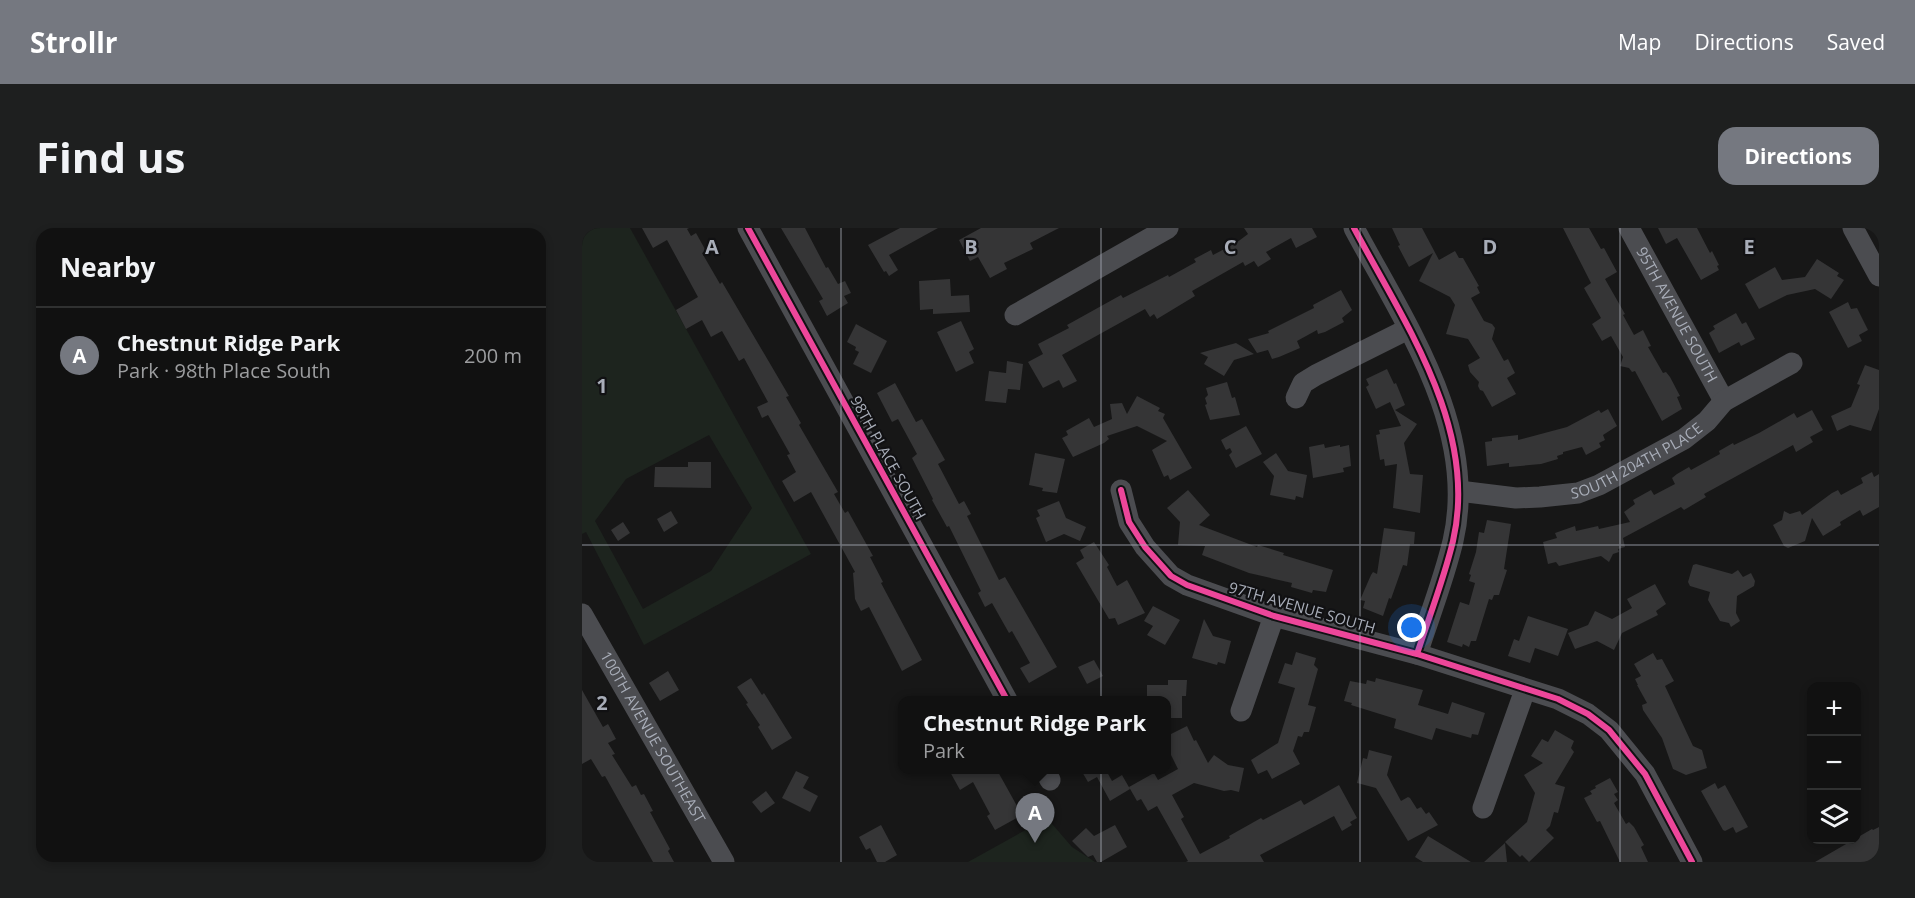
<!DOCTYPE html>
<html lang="en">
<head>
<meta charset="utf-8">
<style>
  :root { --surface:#111; --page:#1e1f1f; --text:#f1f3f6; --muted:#9c9d9f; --line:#303131; --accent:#757880 }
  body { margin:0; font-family:"Open Sans",sans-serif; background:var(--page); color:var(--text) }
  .controls { position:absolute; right:18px; bottom:18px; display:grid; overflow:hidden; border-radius:12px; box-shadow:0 3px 9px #0003 }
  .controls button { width:54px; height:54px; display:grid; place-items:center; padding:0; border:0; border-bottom:2px solid var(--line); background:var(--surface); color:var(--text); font:30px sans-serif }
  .you { position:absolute; left:830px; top:400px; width:21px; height:21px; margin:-15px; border:4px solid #fff; border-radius:50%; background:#1a73e8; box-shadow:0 0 0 9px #1a73e833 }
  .badge { display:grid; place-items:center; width:39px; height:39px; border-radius:50%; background:var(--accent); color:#fff; font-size:20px; font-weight:700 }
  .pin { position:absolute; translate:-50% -50px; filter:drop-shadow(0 2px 3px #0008) }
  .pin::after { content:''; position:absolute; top:32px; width:21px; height:18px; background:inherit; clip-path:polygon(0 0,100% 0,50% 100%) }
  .popup { position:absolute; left:316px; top:468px; width:273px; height:78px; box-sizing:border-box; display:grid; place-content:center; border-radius:12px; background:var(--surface); filter:drop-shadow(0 2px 4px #0005); font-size:20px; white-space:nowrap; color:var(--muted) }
  .popup b { font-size:22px; color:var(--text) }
  .popup::after { content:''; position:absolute; left:50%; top:100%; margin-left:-12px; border:12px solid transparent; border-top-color:var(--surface) }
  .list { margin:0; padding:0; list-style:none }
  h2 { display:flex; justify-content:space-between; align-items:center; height:78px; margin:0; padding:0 24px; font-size:26px }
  h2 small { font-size:20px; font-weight:400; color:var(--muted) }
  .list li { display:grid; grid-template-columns:39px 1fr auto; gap:18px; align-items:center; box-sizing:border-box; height:96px; padding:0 24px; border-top:2px solid var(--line) }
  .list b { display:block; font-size:22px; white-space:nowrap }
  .list p { margin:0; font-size:20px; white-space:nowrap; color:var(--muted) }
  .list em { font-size:20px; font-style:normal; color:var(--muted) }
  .icon { flex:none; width:33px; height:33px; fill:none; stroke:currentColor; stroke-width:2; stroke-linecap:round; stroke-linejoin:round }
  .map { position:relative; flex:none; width:1297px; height:634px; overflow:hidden; border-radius:18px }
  header { display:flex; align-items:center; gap:36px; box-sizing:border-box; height:84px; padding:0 30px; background:var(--accent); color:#fff }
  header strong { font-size:28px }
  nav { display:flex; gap:33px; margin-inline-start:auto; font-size:21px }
  .intro { display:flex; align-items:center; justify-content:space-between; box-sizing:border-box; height:144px; padding:0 36px }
  h1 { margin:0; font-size:42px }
  .button { padding:15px 27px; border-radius:18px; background:var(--accent); color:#fff; font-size:21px; font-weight:700 }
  main { display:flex; gap:36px; padding:0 36px }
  aside { flex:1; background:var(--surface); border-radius:18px; box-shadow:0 3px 9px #0003 }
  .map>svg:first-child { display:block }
</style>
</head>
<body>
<header>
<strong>Strollr</strong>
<nav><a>Map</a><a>Directions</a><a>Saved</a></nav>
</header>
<div class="intro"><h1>Find us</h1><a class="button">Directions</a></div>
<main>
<aside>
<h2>Nearby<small></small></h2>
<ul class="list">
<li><span class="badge">A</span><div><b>Chestnut Ridge Park</b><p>Park · 98th Place South</p></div><em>200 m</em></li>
</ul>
</aside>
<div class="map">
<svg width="1297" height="634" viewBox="0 0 1297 634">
  <rect width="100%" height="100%" fill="#171717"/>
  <!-- green -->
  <path fill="#1d241e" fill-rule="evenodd" d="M0 0H48L229 326 62 417 4 304 0 306ZM127 207 170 280 129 343 61 381 13 293 44 251Z
    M465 590 490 619 513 634H386Z"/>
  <!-- building -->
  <path fill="#353536" d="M60 0H107L105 1 109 8 114 5 124 23 120 25 138 56 140 54 207 168 204 169 219 195 217 197 256 264 252 266 263 285 266 283 291 328 288 329 301 354 299 355 340 432 320 443 287 379 279 383 273 371 271 345 273 344 229 264 212 274 200 253 214 244 205 227 208 226 186 187 180 190 175 179 186 174 162 130 157 133 140 103 129 109 120 92 104 101 94 82 116 69 85 12 71 20Z
    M199 0H223L244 40 246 39 256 56 263 53 269 65 262 68 266 75 245 88 237 73 241 71Z
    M318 0H356L307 27 316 42 307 48 304 43 302 44 286 17Z
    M399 0H477L448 15 451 21 422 35 425 41 408 50 396 29 388 33 377 12Z
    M662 0H730L735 9 714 20 709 10 684 24 689 31 676 39 672 33 663 38 661 34 610 63 613 68 575 91 572 86 568 89 563 81 480 127 495 153 481 160 477 152 461 160 446 134 461 126 456 116 487 100 485 97 539 67 541 70 586 47 587 49 614 34 612 31 629 22 631 27 654 15 666 6Z
    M810 0H840L857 32 873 23 877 30H881L897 58 895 59 898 65 889 70 902 93 910 96 913 100 910 111 922 133 926 131 933 145 925 150 934 166 910 179 901 163 898 162 896 158 897 154 888 144 886 137 898 130 886 111 864 106 873 77 868 69 837 53 851 25 827 39 816 18 818 17Z
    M981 0H1007L1019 21 1022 20 1035 44 1023 51 1043 86 1041 87 1052 107 1061 102 1069 118 1066 119 1081 145 1084 144 1088 149 1098 168 1095 169 1100 181 1080 193 1053 143 1050 144 1047 140 1038 138 1041 129 1029 108 1020 113 1010 96 1019 90 1002 60 1009 55Z
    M1076 0H1115L1128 25 1130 23 1137 37 1135 38 1137 42 1119 52 1095 10 1084 16Z
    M1235 31 1257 45 1255 48 1262 52 1249 71 1233 61 1205 67 1177 81 1163 56 1193 39 1200 52 1223 49Z
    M368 51 369 68 387 67 388 84 351 86V81L338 82 337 53Z
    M759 62 770 82 760 90 762 94 743 104 736 106 735 102 715 113 718 120 697 129 690 131 686 122 675 125 666 111 687 105 686 103 732 80 731 77Z
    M1266 74 1269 81 1275 80 1286 102 1277 107 1280 113 1266 120 1247 84Z
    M1154 85 1160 96 1164 94 1173 111 1159 118 1157 114 1137 125 1127 105 1133 101 1131 98Z
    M379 93 392 121 387 124 392 135 374 144 355 104Z
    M274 96 305 113 289 145 271 136 277 124 273 122 274 119 265 114Z
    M654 115 672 126 652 132 642 148 622 136 626 129 618 125Z
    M425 133 441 136 438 162 426 161 424 175 403 173 407 143 424 145Z
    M1283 137 1297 142V181L1289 203 1268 197 1255 203 1249 188 1269 179 1278 157 1275 156Z
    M805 141 812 156 814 155 823 177 813 182 835 196 822 215 828 246 841 247 838 285 811 280 815 236 803 238 802 231 798 232 794 207 798 206 797 202 819 198 808 174 794 181 784 159 787 157 784 151Z
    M645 154 650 170 653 169 658 187 628 192 623 177 625 176 623 170 626 167 624 160Z
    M313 155 334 194 340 191 363 232 356 236 377 276 382 273 389 286 385 288 417 352 423 349 475 439 447 455 438 440 448 435 430 403 427 405 410 375 403 379 396 365 399 363 367 298 365 299 350 272 351 271 330 230 335 226 316 191 310 194 295 165Z
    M555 168 578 180 576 183 583 186 581 190 610 240 588 252 586 247 582 249 570 222 585 213 555 198 525 208 527 211 522 215 491 229 480 210 486 207 484 203 507 190 512 199 530 191 528 176 540 175 545 186Z
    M1026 181 1035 198 1021 207 1023 212 1017 215 1019 219 1004 227 1000 219 981 224V226L975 228 976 231 959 236 927 239V235L905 238 903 214 910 213V210L936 207V212L985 199 1017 182 1019 185Z
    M1230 182 1241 202 1228 209 1231 214 1214 224 1211 217 1122 266 1124 269 1102 282 1099 279 1041 310 1043 319 1036 321 1037 324 1031 326 1027 334 1019 328 977 338 974 334 966 336 961 314 975 310 973 305 993 298 994 303 1016 298 1017 301 1048 294 1042 284 1053 276 1051 272 1069 262 1072 267 1093 256 1090 250 1095 246 1107 239 1109 242 1138 226 1137 223 1151 215 1152 217 1177 205 1212 185 1215 190Z
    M664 198 680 226 654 240 647 227 650 224 648 220 644 222 639 212Z
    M742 216 743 220 758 217V219L767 217 769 238 761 240 762 244 731 250 727 219Z
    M453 225 483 231 475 265 460 263 461 260 447 257Z
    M694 225 706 243 725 247 721 270 714 268 713 272 688 267 692 248 681 234Z
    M106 234H129V260L72 259 73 239H106Z
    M1290 244 1292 249 1297 246V279L1281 288 1278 282 1258 294 1259 297 1241 308 1230 290 1223 313 1206 320 1202 318 1191 297 1200 292 1202 283 1208 286 1218 283 1220 287 1250 265 1256 262 1259 267 1281 255 1279 250Z
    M606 262 628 287 617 297 675 319 676 317 702 325 701 327 751 342 744 364 731 362 730 365 709 359 710 355 667 345 620 327 623 318 596 317 598 294 585 280Z
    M477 273 484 290 504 299 498 313 482 306 464 314 454 290 458 288 455 282Z
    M89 283 96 295 82 304 75 291Z
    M905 292 929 296 922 341 925 342 917 367H912L910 372 907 371 894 413H889L887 419 881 416 880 419 865 414 878 374 887 377 893 355 887 353 889 347 887 346 894 324 897 304 902 305Z
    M41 294 48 305 36 313 29 302Z
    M802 300 833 304 832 316H828L825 338 821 337 809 371 807 370 801 388 781 380 783 373 778 372 789 347 791 344 795 346Z
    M512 314 527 337 525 339 535 358 545 352 563 385 536 397 533 390 527 391 494 335 502 330 498 322Z
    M1114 336 1150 346 1156 342 1161 349 1169 345 1173 353 1172 358 1155 368 1154 385 1158 393 1149 399 1147 395 1138 393 1126 372 1128 364 1108 358 1106 354 1111 337Z
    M1073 356 1084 376 1074 383 1076 387 1040 405 1032 422 1015 413 993 421 986 405 1006 397 1013 383 1030 391 1050 380 1045 371Z
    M571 378 598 392 583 417 565 407 571 398 562 393Z
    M946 388 986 401 976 428 953 420 948 435 926 428 932 411 937 413Z
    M622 391 631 408 649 413 643 436 636 434 635 437 610 430Z
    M714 424 734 430 732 437 736 441 726 477 734 479 727 504H722L720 509 716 508 711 523 718 536 690 551 685 542 676 546 669 532 696 515 713 460 696 455 703 435 710 437Z
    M1071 425 1075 432 1080 431 1092 453 1083 458 1111 518 1120 522 1125 540 1104 547 1091 541 1080 510 1061 482 1060 477 1065 475 1055 457H1056L1053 451 1059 448 1052 436Z
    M512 432 521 448 505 456 496 439Z
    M86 443 97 462 78 473 67 455Z
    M169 450 180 467 182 465 210 510 190 522 176 499 178 497 164 476 166 475 155 459Z
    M794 450 841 462 836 477 866 486 870 474 903 485 896 507 890 506 889 510 854 500 850 512 812 500 814 491 769 477 770 475 762 473 768 453 784 456 785 452 793 454Z
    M586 452H605L604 468H600V490H585V472H565V457H586Z
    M0 462 21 499 26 496 34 511 26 515 33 526 30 527 50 559 54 557 59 567 62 566 71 583 68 584 88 621 86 623 92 634H71L23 548 20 549 9 531 0 536Z
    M605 498 612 513 614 512 626 535 632 527 646 537 662 540 657 564 649 562 642 563 612 555 590 567 602 589 599 591 618 626 648 610 647 608 679 590 681 592 719 572 722 577 757 557 775 590 768 594 770 597 760 603 752 588 678 627 682 634H604L606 633 575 578 566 583 559 571 555 573 547 559 572 545 576 552 596 541 585 519V508Z
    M973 502 992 513 989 520 992 524 973 556 983 559 976 585 972 584 968 598 964 602 972 610 947 634 940 627 938 629 923 614 945 594 953 565 942 547 961 535 949 528 960 511 966 514Z
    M787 522 810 528 805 547 819 573 826 569 828 570 835 581 839 579 844 586 847 584 856 597 826 613 794 560 775 555 781 530 785 531Z
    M367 542H415L440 587 413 602 405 588 408 586 391 554 378 562Z
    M499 542H530L525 544 530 553 540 547 548 561 528 573 515 549 506 554Z
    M214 543 227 549 221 560 236 568 228 584 200 570Z
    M1028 550 1036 564 1032 566 1036 572 1032 575 1044 596 1047 594 1052 599 1062 617 1059 619 1066 634H1038L1018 593 1015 594 1002 570 1010 566 1008 563 1014 560 1013 558Z
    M1133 555 1136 561 1143 557 1166 599 1154 605 1151 599 1143 603 1141 602 1119 563Z
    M184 563 193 575 179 585 170 574Z
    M299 597 315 627 303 634H295L288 620 284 622 277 609Z
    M533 597 545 619 519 634H515L511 627 506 629 490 613 504 600 512 608Z
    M1297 599V634H1233L1290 601 1291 602Z
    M846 608 889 634H841L833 629Z
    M923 615 925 634H902Z"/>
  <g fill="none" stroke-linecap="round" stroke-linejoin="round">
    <!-- minor -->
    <g stroke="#4b4c50" stroke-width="21">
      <path d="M166 0 425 472"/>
      <path d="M772 0C822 94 897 201 871 313 862 351 847 389 835 426"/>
      <path id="s1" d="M1047 0 1142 173"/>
      <path d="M1271 0 1297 48"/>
      <path d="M433 87 586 0"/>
      <path d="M714 170 721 155 734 147 826 101"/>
      <path d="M539 262 547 294 563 319 589 348 605 357 692 388 835 426 976 471 1006 486 1027 502 1063 546 1110 634"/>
      <path id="s2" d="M877 263 934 270 958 269 996 265 1017 257 1102 211 1125 193 1142 173 1210 135"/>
      <path id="s3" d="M0 386 142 634"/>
      <path d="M659 483 692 388"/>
      <path d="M463 542 468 552"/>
      <path d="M901 580 943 462"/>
    </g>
    <defs>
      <path id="cycleway" d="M166 0 425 472
        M772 0C822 94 897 201 871 313 862 351 847 389 835 426
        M539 262 547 294 563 319 589 348 605 357 692 388 835 426 976 471 1006 486 1027 502 1063 546 1110 634"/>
    </defs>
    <!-- cycleway casing -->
    <use href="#cycleway" stroke="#111113" stroke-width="10"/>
    <!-- cycleway -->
    <use href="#cycleway" stroke="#ed469a" stroke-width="6"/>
  </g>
  <!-- grid -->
  <path fill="none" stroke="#a8adb8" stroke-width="1.5" stroke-opacity="0.55" d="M259 0V634M519 0V634M778 0V634M1038 0V634M0 317H1297"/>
  <g text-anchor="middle" stroke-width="4.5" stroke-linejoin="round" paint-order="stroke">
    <!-- street labels -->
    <g font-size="15" fill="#a8adb8" stroke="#111113">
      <text dy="5" stroke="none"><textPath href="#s1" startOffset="99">95TH AVENUE SOUTH</textPath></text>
      <text transform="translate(306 230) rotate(61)" y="5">98TH PLACE SOUTH</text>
      <text dy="5" stroke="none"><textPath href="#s2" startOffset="186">SOUTH 204TH PLACE</textPath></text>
      <text transform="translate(720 380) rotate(16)" y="5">97TH AVENUE SOUTH</text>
      <text dy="5" stroke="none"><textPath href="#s3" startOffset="142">100TH AVENUE SOUTHEAST</textPath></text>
    </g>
  </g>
  <g font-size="20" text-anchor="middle" font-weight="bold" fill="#a8adb8" stroke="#111113" stroke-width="4.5" stroke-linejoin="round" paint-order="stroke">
    <text x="130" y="26">A</text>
    <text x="389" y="26">B</text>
    <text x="648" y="26">C</text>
    <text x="908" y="26">D</text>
    <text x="1167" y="26">E</text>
    <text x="20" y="165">1</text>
    <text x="20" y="482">2</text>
  </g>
</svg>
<div class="controls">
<button>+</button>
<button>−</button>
<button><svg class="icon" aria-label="layers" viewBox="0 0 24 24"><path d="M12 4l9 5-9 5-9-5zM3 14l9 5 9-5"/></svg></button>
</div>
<div class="you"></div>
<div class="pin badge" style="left:453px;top:615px">A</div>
<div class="popup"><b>Chestnut Ridge Park</b>Park</div>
</div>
</main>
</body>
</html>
